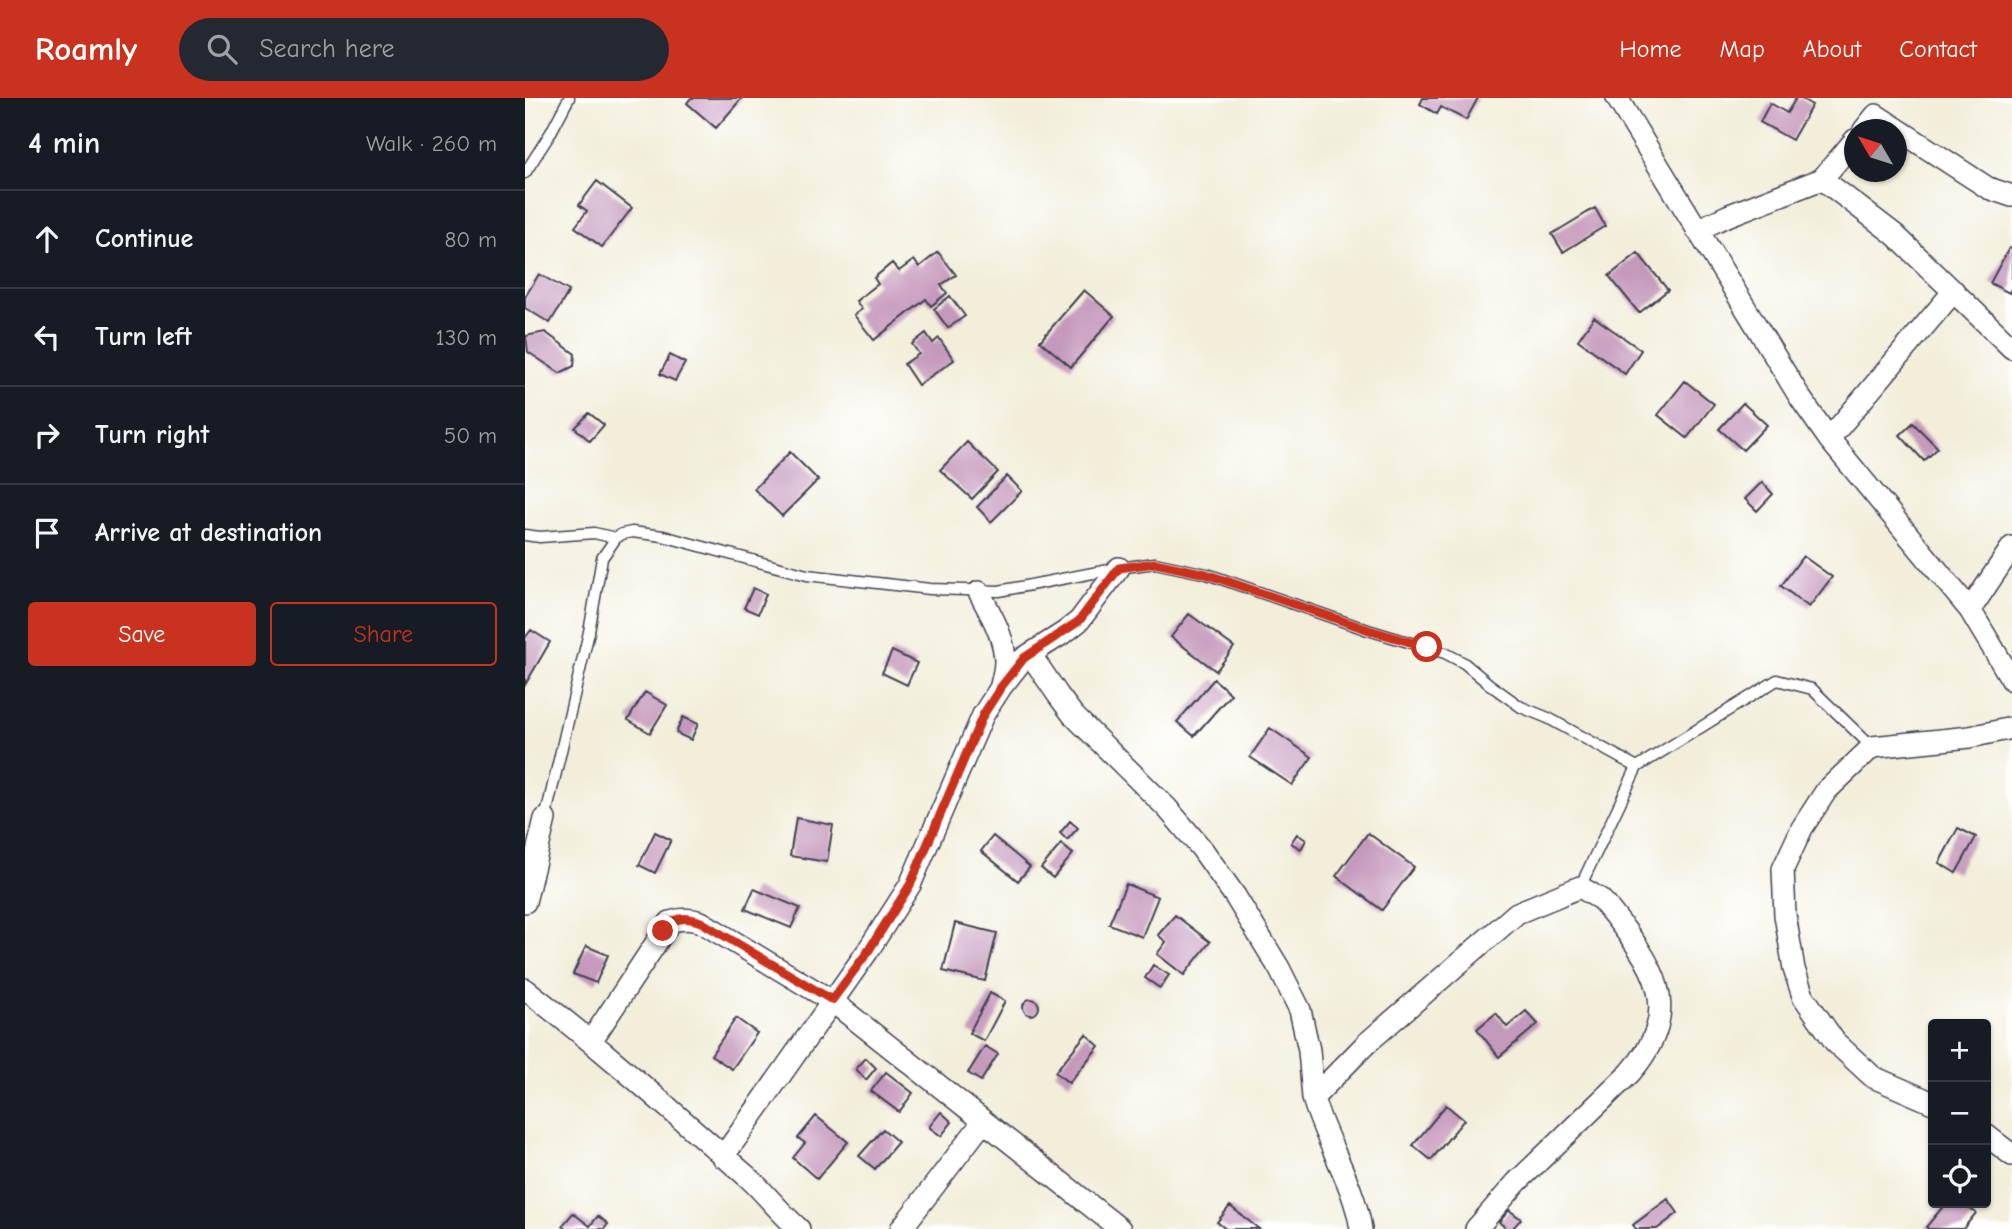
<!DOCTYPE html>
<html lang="en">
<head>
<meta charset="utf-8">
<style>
  :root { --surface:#171b24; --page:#242831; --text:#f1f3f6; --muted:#9ea1a6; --line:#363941; --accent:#c8321e }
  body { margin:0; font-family:"Comic Neue",sans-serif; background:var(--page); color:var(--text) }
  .controls { position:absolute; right:21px; bottom:21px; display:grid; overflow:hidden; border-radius:7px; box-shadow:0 2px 5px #0004 }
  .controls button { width:63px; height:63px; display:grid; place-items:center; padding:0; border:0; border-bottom:2px solid var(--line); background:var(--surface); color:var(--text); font:35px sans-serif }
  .compass { position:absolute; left:1319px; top:21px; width:63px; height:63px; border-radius:50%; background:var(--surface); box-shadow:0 2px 5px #0004; rotate:309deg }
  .stop { position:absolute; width:21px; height:21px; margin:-16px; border:5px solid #c8321e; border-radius:50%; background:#fff }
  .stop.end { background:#c8321e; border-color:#fff; box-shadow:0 2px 7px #0008 }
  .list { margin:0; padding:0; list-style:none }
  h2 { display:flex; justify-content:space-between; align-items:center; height:91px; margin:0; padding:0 28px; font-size:30px }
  h2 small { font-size:23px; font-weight:400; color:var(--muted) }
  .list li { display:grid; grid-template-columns:46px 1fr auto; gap:21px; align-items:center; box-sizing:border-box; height:98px; padding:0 28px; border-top:2px solid var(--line) }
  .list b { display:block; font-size:26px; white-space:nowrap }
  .list em { font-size:23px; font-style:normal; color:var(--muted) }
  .actions { display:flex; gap:14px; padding:21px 28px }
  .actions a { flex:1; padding:16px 0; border:2px solid var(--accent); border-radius:7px; text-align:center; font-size:24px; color:var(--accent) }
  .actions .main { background:var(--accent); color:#fff }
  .icon { flex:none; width:38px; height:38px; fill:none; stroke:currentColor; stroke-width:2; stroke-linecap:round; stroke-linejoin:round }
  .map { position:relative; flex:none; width:1487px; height:1131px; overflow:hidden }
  header { display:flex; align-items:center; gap:42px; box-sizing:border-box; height:98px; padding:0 35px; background:var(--accent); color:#fff }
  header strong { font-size:33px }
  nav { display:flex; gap:38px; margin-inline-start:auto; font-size:24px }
  .search { width:490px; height:63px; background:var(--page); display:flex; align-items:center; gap:18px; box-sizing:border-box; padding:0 24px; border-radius:38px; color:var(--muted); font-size:26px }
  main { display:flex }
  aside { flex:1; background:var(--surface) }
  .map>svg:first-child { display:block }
</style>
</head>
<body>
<header>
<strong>Roamly</strong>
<div class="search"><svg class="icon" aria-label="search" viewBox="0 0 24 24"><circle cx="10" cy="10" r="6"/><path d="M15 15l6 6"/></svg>Search here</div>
<nav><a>Home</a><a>Map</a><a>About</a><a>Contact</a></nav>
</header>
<main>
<aside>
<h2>4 min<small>Walk · 260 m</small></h2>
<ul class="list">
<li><svg class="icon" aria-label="ahead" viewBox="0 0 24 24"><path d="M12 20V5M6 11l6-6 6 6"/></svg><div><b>Continue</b></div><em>80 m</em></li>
<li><svg class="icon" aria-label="left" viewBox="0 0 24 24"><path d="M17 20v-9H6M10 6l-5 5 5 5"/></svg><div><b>Turn left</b></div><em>130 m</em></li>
<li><svg class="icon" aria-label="right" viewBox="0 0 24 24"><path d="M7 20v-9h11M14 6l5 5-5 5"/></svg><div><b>Turn right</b></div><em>50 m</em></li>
<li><svg class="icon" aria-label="arrive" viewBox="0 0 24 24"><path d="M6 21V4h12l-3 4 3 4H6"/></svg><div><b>Arrive at destination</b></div></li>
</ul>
<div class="actions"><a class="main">Save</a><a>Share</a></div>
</aside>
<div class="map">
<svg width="1487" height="1131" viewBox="0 0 1487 1131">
  <rect width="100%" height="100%" fill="#fff"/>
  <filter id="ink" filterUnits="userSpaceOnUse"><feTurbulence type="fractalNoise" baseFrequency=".0143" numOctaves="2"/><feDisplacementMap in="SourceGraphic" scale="14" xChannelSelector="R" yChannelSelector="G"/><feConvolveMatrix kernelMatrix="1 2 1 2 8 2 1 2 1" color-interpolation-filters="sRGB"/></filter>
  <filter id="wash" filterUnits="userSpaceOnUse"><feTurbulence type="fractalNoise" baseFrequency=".00686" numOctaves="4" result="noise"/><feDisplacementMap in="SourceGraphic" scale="28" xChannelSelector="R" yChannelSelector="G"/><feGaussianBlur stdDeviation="1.57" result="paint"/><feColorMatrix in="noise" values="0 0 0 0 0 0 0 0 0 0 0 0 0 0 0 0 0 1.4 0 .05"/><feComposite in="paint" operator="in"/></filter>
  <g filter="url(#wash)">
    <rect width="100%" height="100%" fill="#f2eeda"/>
    <g id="blocks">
      <!-- building -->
      <path fill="#c599bc" d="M166 0H217L191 30 162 5Z
        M898 0H953L941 22 916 9 912 16 895 6Z
        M1271 0H1275L1287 7 1267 42 1235 24 1245 5 1262 15Z
        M72 83 107 110 77 149 50 129 62 113 54 107Z
        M1070 110 1080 128 1038 154 1027 136Z
        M1484 150 1487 152V189L1484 195 1465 185Z
        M413 154 431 177 416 187 422 195 406 208 401 201 349 242 329 217 337 211 331 203 353 186 349 180 367 165 374 173 389 162 394 169Z
        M1113 155 1143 192 1114 215 1084 178Z
        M14 176 44 193 25 225 0 210V199Z
        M559 192 589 218 546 269 515 243Z
        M425 198 440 218 423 230 409 211Z
        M1069 219 1116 252 1100 276 1053 242Z
        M20 234 50 256 49 268 35 275 3 254 1 238Z
        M401 235 408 245 414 240 429 262 393 287 379 266 394 256 387 246Z
        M145 257 160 265 150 283 135 276Z
        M1160 283 1189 306 1162 340 1133 317Z
        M1218 305 1242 327 1218 352 1194 331Z
        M64 315 79 327 65 343 50 330Z
        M1388 325 1413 350 1399 363 1375 337Z
        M442 344 473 374 447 401 415 372Z
        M265 354 293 382 257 418 229 391Z
        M482 378 497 393 466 424 452 409Z
        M1237 384 1248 396 1232 413 1220 401Z
        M1278 458 1307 479 1284 509 1256 488Z
        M228 490 241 496 233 516 219 510Z
        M664 516 709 549 691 573 646 539Z
        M6 532 25 544 0 587V540Z
        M367 553 392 565 382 587 357 575Z
        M689 581 706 596 669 638 652 624Z
        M120 594 142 607 125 635 103 622Z
        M158 619 173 626 166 642 151 635Z
        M745 630 787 659 767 687 725 659Z
        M271 720 308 727 302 764 265 758Z
        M545 723 553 730 542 742 535 735Z
        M1433 730 1451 739 1431 775 1414 765Z
        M130 734 146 742 130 775 114 767Z
        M843 735 889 769 857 812 811 778Z
        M772 736 781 742 776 751 766 745Z
        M468 738 505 769 493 783 456 753Z
        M536 746 548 756 528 780 516 770Z
        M601 786 633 799 617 839 584 826Z
        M229 791 275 810 266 830 220 811Z
        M650 817 685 844 659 877 632 856 641 844 633 837Z
        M430 825 472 835 460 883 418 873Z
        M61 848 83 857 71 885 48 876Z
        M628 867 644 877 635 890 620 880Z
        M465 895 480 903 459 943 444 935Z
        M498 909a8 8 0 1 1 16 0a8 8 0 1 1-16 0Z
        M1001 913 1013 926 974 959 952 931 971 915 982 929Z
        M211 920 232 935 207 971 186 957Z
        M561 936 574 948 544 985 530 974Z
        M460 948 473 956 456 983 443 975Z
        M341 960 351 970 341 982 331 971Z
        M361 974 388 995 374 1014 346 993Z
        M921 1007 939 1022 906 1062 888 1047Z
        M416 1014 427 1024 416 1038 404 1029Z
        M291 1018 323 1044 292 1081 268 1060 280 1045 273 1040Z
        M358 1031 373 1044 350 1071 334 1058Z
        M1143 1101 1153 1115 1132 1131H1111L1108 1127Z
        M1421 1105H1438L1451 1115 1438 1131H1404L1401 1129Z
        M705 1108 734 1131H701L692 1124Z
        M984 1112 996 1121 987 1131H982L974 1124Z
        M48 1115 65 1128 73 1118 83 1126 79 1131H41L37 1128Z"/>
    </g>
  </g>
  <g filter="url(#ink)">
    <use href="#blocks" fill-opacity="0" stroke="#414153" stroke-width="2"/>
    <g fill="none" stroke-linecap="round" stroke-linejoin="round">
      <defs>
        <path id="lane" d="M0 75 25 36 44 0
          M0 437 15 439 69 435 91 440
          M20 721 64 534 77 460 91 440 97 436 107 434 138 438 282 477 405 491 474 493 594 470 630 465 682 476 843 532 920 555 939 565 964 586 996 609 1023 620 1112 669 1252 582 1287 591 1347 649
          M1055 789 1112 669"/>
        <path id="street" d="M1092 0 1276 301 1304 341 1445 512 1487 582
          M1339 32 1351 17 1463 90 1487 98
          M1297 81 1369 136 1487 250
          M1172 132 1202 118 1297 81 1330 42
          M1304 341 1429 193
          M454 494C465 515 480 539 480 564 480 571 478 579 476 587
          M1445 512 1487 449
          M505 556 533 597 548 617 642 710 677 751 710 798 754 870 775 912 784 952 788 1000
          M0 804 20 721
          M0 891C78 951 151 1017 225 1081 242 1097 256 1116 274 1131
          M66 943 145 824C156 820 165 820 176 824L307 903 595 1131
          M1408 1005 1348 979 1310 944 1278 898 1269 871 1260 817 1258 771 1277 730 1301 693 1347 649 1445 639 1487 630
          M1461 1037 1487 1057
          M198 1059 342 854 385 787 458 617 476 589 499 560 540 534 554 523 594 470
          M376 1131 458 1024
          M836 1131C829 1085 801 1045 788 1000L842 945 992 815 1055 789 1075 801 1080 806C1125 863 1164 908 1105 975L992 1084 951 1131"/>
      </defs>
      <!-- lane casing -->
      <use href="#lane" stroke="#414153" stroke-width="13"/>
      <!-- street casing -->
      <use href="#street" stroke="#414153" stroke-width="24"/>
      <!-- lane -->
      <use href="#lane" stroke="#fff" stroke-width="10"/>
      <!-- street -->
      <use href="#street" stroke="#fff" stroke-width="21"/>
    </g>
  </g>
  <g fill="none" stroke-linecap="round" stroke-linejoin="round" filter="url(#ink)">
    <!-- route -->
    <path stroke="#c8321e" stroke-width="9" d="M138 833C149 819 159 818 176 824L307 902 342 855 385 787 458 617 476 589 499 560 554 523 594 470 630 465 681 476 844 532 902 549"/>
  </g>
</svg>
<div class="controls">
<button>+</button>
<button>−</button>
<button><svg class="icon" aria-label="locate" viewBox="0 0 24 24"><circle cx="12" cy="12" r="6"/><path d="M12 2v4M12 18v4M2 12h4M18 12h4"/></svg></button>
</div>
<svg class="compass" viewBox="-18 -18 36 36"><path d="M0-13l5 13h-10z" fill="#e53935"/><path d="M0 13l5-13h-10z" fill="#9ea1a6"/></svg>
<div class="stop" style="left:902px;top:549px"></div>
<div class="stop end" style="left:138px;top:833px"></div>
</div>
</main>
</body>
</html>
